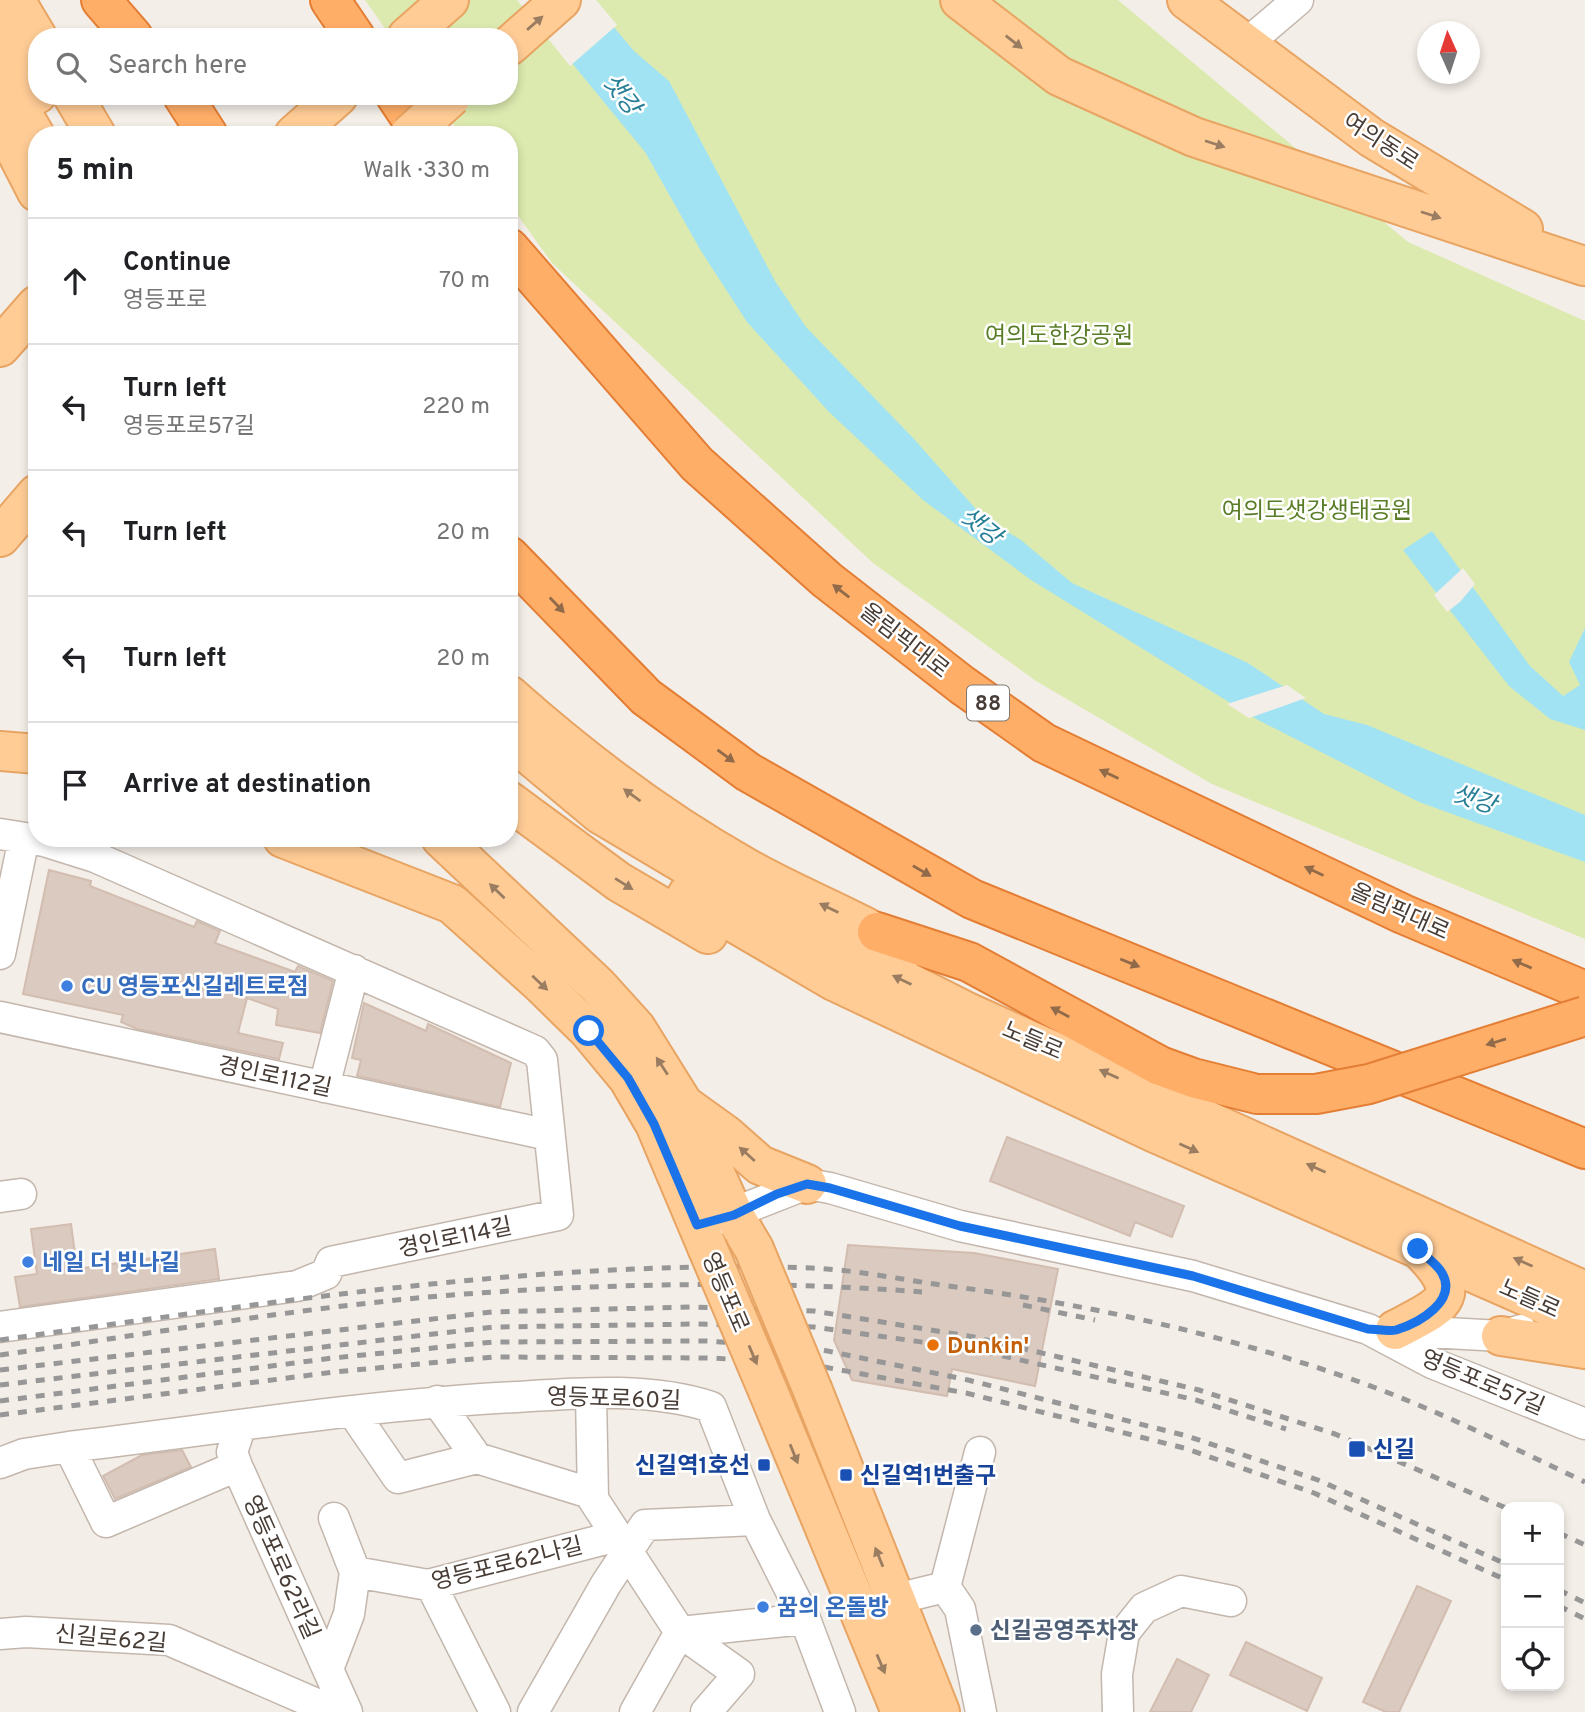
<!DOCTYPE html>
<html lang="en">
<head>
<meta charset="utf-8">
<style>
  :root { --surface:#fff; --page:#f2f2f2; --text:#202124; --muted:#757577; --line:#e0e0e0 }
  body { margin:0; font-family:Overpass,"Noto Sans KR",sans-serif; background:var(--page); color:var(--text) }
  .controls { position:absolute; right:21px; bottom:21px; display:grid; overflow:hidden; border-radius:14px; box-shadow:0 4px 10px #0003 }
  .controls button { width:63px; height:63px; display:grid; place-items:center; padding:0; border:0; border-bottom:2px solid var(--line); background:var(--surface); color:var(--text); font:35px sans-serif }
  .compass { position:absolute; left:1417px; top:21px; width:63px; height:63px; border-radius:50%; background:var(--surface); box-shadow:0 4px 10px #0003; rotate:357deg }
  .stop { position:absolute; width:21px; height:21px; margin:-16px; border:5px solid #1a73e8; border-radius:50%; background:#fff }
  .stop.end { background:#1a73e8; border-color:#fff; box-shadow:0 2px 7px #0008 }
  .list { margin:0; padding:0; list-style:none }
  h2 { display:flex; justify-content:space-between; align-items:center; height:91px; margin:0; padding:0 28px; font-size:30px }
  h2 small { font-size:23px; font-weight:400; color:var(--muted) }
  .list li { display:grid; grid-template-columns:46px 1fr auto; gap:21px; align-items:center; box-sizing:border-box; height:126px; padding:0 28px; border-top:2px solid var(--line) }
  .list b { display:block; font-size:26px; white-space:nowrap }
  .list p { margin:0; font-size:23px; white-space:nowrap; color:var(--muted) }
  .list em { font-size:23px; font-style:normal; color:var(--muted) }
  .icon { flex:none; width:38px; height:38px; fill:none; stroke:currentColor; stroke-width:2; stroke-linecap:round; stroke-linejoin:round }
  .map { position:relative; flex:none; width:1585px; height:1712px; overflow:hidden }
  .search { position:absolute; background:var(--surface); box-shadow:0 4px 10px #0003; left:28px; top:28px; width:490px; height:77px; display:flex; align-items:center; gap:18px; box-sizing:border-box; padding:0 24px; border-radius:28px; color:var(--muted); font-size:26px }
  .panel { position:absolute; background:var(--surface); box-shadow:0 4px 10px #0003; left:28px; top:126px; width:490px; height:721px; border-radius:28px }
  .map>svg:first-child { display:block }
</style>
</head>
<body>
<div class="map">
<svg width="1585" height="1712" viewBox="0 0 1585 1712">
  <rect width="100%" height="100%" fill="#f4eee8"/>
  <!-- green -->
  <path fill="#dceaaf" d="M365 0H1118L1408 242 1585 321V939L1212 784 1036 681 873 563 552 263 509 203V135H461L433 96H509V37H391Z"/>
  <!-- water -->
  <path fill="#a2e3f3" d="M520 0H591L634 51 669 81 775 281 806 327 914 439 983 517 1021 540 1072 583 1248 663 1324 714 1367 725 1585 815V862L1419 802 1258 720 1031 580 923 500 829 412 747 322 701 251 645 152Z
    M1432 531 1530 666 1563 696 1580 685 1569 662 1585 628V730L1550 719 1509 686 1403 550Z"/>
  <!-- pier -->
  <path fill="#f4eee8" d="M517 0H596L617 25 570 66Z
    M1463 568 1475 584 1460 602 1447 612 1434 595Z
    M1287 685 1306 698 1249 718 1227 704Z"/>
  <!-- building -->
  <path fill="#dacac0" stroke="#d2bdb0" stroke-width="2" d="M49 870 91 881 90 886 194 927 197 921 220 931 215 943 295 972 298 966 333 981 320 1033 276 1025 278 1009 247 998 238 1033 283 1043 279 1059 137 1029 121 1022 123 1015 23 994Z
    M364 1003 426 1031 428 1024 511 1063 500 1107 357 1076 361 1060 352 1058Z
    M1007 1137 1184 1206 1172 1237 1135 1222 1130 1236 990 1181Z
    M71 1224 77 1269 215 1249 219 1279 20 1307 15 1277 37 1274 31 1229Z
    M848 1245 974 1253 1058 1269 1035 1386 952 1369 947 1396 852 1380 834 1340Z
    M182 1450 191 1467 115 1499 103 1476 142 1455Z
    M1417 1586 1451 1601 1399 1712H1386L1363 1702Z
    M1246 1642 1322 1678 1307 1711 1230 1675Z
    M1177 1659 1209 1675 1191 1712H1150Z"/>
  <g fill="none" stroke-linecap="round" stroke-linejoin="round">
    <!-- major-tunnel -->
    <path stroke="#d2cbc4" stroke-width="38" stroke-dasharray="38 19" stroke-linecap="butt" d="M7 309 37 339"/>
    <defs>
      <path id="minor" d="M1245 45 1298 0
        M0 834 44 841 95 857 535 1051 542 1060 558 1215 331 1262 326 1274 297 1286 0 1327
        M0 954 24 838
        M0 1017 549 1135
        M324 1087 354 970
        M0 1197 21 1194
        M715 1220 807 1184 830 1188 960 1226 1193 1276 1368 1329 1432 1363 1585 1424
        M1393 1330 1501 1336 1521 1330
        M591 1394 593 1499 680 1632 635 1712
        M352 1411 398 1478 477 1458 437 1401
        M241 1425 232 1452 237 1466 347 1712
        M69 1447 106 1522 237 1466
        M477 1458 593 1494
        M0 1463 24 1454 69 1447C218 1429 366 1405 516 1397 579 1393 651 1387 711 1407L755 1520 805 1619 840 1712
        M355 1572 428 1585 617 1536
        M431 1585 495 1712
        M945 1587 960 1609 981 1712
        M896 1599 945 1587 980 1452
        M680 1632 805 1619
        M680 1632 739 1674 706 1712
        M0 1634 26 1632 169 1640 335 1712
        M328 1669 349 1614 355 1572 334 1518
        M533 1712 606 1584 645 1525 755 1520
        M1118 1712 1117 1674 1124 1633 1144 1608 1181 1591 1231 1601"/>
      <path id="major" d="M15 0 37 37
        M960 0 1059 76 1194 137 1584 266
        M1187 0 1372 138 1523 229
        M0 31 37 94
        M407 37 449 0
        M509 46 561 0
        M0 75 37 139
        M73 96 96 135
        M0 120 37 192
        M294 135 338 96
        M0 347 37 305
        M0 537 37 494
        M509 695C582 760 660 819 745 867 797 897 854 917 905 950
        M509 738 600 814 743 899 967 1012 1585 1291
        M0 751 37 754
        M509 801 619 882 708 934
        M283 838 452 904 539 982 589 1031 628 1078 655 1124 707 1247
        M441 838 598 986 636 1028 684 1105 734 1215 754 1249
        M687 895 834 981 1153 1132 1585 1322
        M687 1107 726 1135 760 1165 807 1184
        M1395 1330C1443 1305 1467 1297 1420 1250
        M1501 1336 1585 1349
        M768 1391 901 1712
        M813 1391 940 1712"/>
      <path id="highway" d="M101 0 133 37
        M330 0 355 37
        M183 96 208 135
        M396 96 422 135
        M509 248 697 464 827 580 962 685 1044 743 1403 914 1585 991
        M509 556 646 697 748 772 972 899 1585 1149
        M877 932 969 962 1160 1066 1193 1078 1257 1094"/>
    </defs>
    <!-- minor casing -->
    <use href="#minor" stroke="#c3b7ad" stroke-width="33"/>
    <!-- major casing -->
    <use href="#major" stroke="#e8a462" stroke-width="42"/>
    <!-- highway casing -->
    <use href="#highway" stroke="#e37e34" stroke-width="42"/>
    <!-- minor -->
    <use href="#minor" stroke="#fff" stroke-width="30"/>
    <!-- major -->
    <use href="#major" stroke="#ffcc96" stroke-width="38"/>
    <!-- highway -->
    <use href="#highway" stroke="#ffae68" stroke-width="38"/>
    <!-- rail -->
    <path stroke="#979797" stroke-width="5" stroke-dasharray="9 9" stroke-linecap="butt" d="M1023 1305 1095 1320
      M0 1340C269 1303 540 1259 812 1268 855 1270 899 1279 941 1285 1082 1303 1220 1333 1354 1380 1433 1408 1509 1446 1585 1482
      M0 1355C163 1332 330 1302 494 1292 637 1283 779 1281 922 1292
      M0 1370 492 1312 691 1307 814 1311 974 1337 1199 1390 1335 1434 1506 1508
      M0 1385 493 1327 698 1324 814 1327 972 1349 1196 1400 1286 1429
      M0 1401 333 1358 493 1342 706 1341 813 1348 968 1380 1187 1436 1318 1480 1506 1564
      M0 1415 334 1372 494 1357 713 1358 813 1365 966 1393 1184 1448 1314 1493 1506 1580
      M1559 1533 1585 1545
      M1559 1590 1585 1603
      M1559 1606 1585 1619"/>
    <defs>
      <path id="major-bridge" d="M409 135 452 96
        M707 1247 768 1391
        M754 1249 813 1391"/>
      <path id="highway-bridge" d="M1257 1094H1316L1369 1084 1585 1016"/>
    </defs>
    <!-- major-bridge casing -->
    <use href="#major-bridge" stroke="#e8a462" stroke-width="42" stroke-linecap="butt"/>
    <!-- highway-bridge casing -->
    <use href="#highway-bridge" stroke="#e37e34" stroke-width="42" stroke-linecap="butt"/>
    <!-- major-bridge -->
    <use href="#major-bridge" stroke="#ffcc96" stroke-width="38"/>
    <!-- highway-bridge -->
    <use href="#highway-bridge" stroke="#ffae68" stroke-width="38"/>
  </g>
  <!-- one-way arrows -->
  <defs><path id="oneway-solid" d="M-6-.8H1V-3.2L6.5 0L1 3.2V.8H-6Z" transform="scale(1.75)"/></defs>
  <g fill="#9a7d61">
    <use href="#oneway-solid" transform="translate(535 23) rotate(-41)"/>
    <use href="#oneway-solid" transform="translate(1014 42) rotate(38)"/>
    <use href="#oneway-solid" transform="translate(1215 144) rotate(18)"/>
    <use href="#oneway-solid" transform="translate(1431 215) rotate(18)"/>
    <use href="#oneway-solid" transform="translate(632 795) rotate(-144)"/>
    <use href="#oneway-solid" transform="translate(624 884) rotate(32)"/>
    <use href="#oneway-solid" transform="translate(497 891) rotate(-136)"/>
    <use href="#oneway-solid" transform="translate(829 908) rotate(-154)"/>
    <use href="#oneway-solid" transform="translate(902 980) rotate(-154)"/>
    <use href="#oneway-solid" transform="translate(540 983) rotate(43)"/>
    <use href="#oneway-solid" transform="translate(662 1066) rotate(-123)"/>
    <use href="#oneway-solid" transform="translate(1109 1074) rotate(-156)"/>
    <use href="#oneway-solid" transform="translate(1189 1148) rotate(24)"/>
    <use href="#oneway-solid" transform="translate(747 1154) rotate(-138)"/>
    <use href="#oneway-solid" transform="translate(1316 1168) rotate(-156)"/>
    <use href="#oneway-solid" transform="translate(1523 1262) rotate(-156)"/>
    <use href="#oneway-solid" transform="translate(753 1355) rotate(67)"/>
    <use href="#oneway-solid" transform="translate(794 1454) rotate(68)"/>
    <use href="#oneway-solid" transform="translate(879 1557) rotate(-112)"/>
    <use href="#oneway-solid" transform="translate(881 1664) rotate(67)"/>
  </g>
  <g fill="#916a4a">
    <use href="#oneway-solid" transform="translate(841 591) rotate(-142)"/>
    <use href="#oneway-solid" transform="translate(557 605) rotate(46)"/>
    <use href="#oneway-solid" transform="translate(726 756) rotate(36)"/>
    <use href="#oneway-solid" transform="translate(1109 774) rotate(-155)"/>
    <use href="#oneway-solid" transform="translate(922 871) rotate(30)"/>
    <use href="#oneway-solid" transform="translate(1314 871) rotate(-155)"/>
    <use href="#oneway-solid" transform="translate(1130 963) rotate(22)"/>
    <use href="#oneway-solid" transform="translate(1522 964) rotate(-157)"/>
    <use href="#oneway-solid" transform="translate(1060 1012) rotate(-152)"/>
    <use href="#oneway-solid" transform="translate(1496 1042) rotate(163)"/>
  </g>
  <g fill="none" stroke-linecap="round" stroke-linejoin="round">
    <!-- route -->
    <path stroke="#1a73e8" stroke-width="9" d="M589 1031 628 1078 654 1124 697 1225 734 1215 777 1194 807 1184 830 1188 960 1226 1193 1276 1368 1329C1377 1329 1388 1332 1396 1330 1419 1323 1458 1301 1442 1273 1437 1264 1425 1256 1418 1249"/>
  </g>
  <!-- markers -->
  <g fill="#3f7fe0" stroke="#fff" stroke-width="2.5">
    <circle cx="67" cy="986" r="7"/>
    <circle cx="28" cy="1262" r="7"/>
    <circle cx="763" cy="1607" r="7"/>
  </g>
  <circle fill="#e8710a" stroke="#fff" stroke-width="2.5" cx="933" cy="1345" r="7"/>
  <g fill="#1a4fb4" stroke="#fff" stroke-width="2.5">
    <rect x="1348" y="1440" width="18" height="18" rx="3.5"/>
    <rect x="757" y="1458" width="14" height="14" rx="3.5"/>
    <rect x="839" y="1468" width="14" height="14" rx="3.5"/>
  </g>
  <circle fill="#5c6f8a" stroke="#fff" stroke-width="2.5" cx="976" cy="1630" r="7"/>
  <g text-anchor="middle" stroke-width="5" stroke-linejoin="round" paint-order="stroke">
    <!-- shield labels -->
    <rect fill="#fff" stroke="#7f7772" stroke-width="2" x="967" y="685.5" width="42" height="35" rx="5"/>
    <g font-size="21" font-weight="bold" fill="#483d36">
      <text x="988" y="710">88</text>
    </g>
    <!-- street labels -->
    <g font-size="23" fill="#483d36" stroke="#fff">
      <text transform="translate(1381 141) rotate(33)" y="8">여의동로</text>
      <text transform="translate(905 640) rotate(38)" y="8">올림픽대로</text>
      <text transform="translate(1400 911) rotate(24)" y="8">올림픽대로</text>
      <text transform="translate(1033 1040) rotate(23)" y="8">노들로</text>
      <text transform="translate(275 1076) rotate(12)" y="8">경인로112길</text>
      <text transform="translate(455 1237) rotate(-12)" y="8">경인로114길</text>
      <text transform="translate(726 1292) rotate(67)" y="8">영등포로</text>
      <text transform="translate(1530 1298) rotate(24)" y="8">노들로</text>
      <text transform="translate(1483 1382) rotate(23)" y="8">영등포로57길</text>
      <text transform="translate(614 1398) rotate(2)" y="8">영등포로60길</text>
      <text transform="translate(507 1563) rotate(-14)" y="8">영등포로62나길</text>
      <text transform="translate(282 1567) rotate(66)" y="8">영등포로62라길</text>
      <text transform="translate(111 1638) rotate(5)" y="8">신길로62길</text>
    </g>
    <!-- park labels -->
    <g font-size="23" fill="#597d27" stroke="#fff">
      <text x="1059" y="343">여의도한강공원</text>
      <text x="1317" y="518">여의도샛강생태공원</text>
    </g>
    <!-- shop labels -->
    <g font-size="23" font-weight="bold" fill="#366cbe" stroke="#fff" text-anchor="start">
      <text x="81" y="994">CU 영등포신길레트로점</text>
      <text x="42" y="1270">네일 더 빛나길</text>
      <text x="777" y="1615">꿈의 온돌방</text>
    </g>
    <!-- food labels -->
    <g font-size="23" font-weight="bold" fill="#c56008" stroke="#fff" text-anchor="start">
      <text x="947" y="1353">Dunkin'</text>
    </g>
    <!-- transit labels -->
    <g font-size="23" font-weight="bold" fill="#164399" stroke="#fff" text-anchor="start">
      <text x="1373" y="1457">신길</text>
      <text x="750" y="1473" text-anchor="end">신길역1호선</text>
      <text x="860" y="1483">신길역1번출구</text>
    </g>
    <!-- service labels -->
    <g font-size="23" font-weight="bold" fill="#4e5e75" stroke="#fff" text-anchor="start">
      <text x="990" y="1638">신길공영주차장</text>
    </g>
    <!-- water labels -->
    <g font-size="24" font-style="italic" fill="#267f97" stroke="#fff">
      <text transform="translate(622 94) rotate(53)" y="8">샛강</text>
      <text transform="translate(981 526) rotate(39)" y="8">샛강</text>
      <text transform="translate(1474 799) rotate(19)" y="8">샛강</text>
    </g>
  </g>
</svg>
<div class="controls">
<button>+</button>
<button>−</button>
<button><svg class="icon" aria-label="locate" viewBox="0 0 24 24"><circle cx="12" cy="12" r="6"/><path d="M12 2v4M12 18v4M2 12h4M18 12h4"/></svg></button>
</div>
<svg class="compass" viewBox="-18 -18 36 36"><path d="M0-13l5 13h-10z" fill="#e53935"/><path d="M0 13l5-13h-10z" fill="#757577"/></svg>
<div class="stop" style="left:589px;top:1031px"></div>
<div class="stop end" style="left:1418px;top:1249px"></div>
<div class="search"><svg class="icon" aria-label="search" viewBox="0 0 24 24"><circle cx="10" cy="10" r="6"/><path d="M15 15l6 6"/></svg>Search here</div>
<section class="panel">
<h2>5 min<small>Walk · 330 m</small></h2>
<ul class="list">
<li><svg class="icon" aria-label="ahead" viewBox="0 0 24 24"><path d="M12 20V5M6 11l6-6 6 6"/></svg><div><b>Continue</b><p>영등포로</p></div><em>70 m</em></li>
<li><svg class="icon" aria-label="left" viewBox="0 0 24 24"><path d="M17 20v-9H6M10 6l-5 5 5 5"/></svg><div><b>Turn left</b><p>영등포로57길</p></div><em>220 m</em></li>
<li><svg class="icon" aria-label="left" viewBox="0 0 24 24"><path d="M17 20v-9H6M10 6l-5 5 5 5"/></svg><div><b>Turn left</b></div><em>20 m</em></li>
<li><svg class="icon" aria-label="left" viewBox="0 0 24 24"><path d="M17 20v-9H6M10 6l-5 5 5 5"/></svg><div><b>Turn left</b></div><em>20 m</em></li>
<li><svg class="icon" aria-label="arrive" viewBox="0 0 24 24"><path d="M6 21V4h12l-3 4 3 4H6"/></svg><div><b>Arrive at destination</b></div></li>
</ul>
</section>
</div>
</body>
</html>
